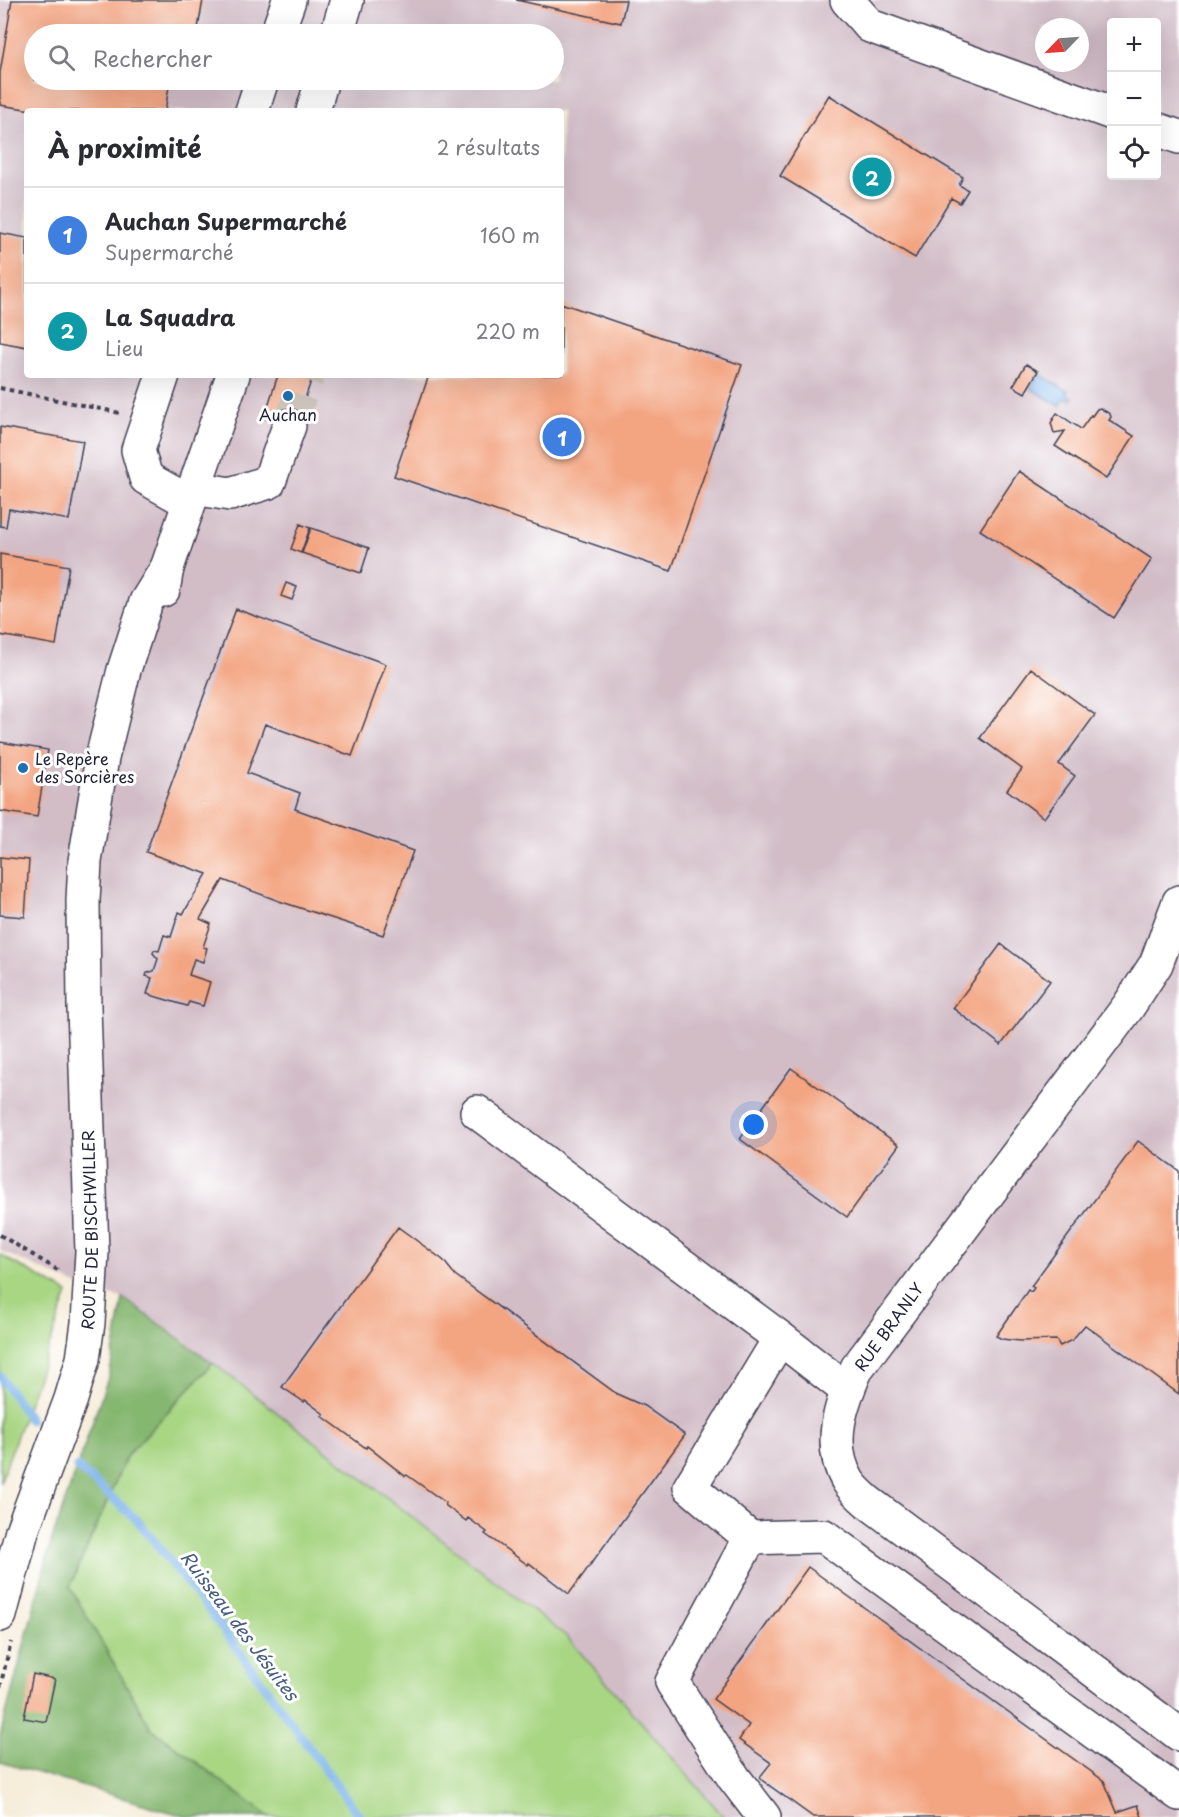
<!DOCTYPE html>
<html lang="fr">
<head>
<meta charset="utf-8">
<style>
  :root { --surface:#fff; --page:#f2f2f3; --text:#2b2b33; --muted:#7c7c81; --line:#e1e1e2; --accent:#7c3aed }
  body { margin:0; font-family:"Playpen Sans",sans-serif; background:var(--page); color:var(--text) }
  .controls { position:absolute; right:18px; top:18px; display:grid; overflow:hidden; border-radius:6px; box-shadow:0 6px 24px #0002 }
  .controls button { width:54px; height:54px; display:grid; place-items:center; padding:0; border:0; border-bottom:2px solid var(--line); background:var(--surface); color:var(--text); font:30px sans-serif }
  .compass { position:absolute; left:1035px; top:18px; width:54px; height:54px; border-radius:50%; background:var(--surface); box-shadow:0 6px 24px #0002; rotate:245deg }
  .you { position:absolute; left:754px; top:1125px; width:21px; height:21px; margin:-15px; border:4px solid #fff; border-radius:50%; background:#1a73e8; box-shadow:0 0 0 9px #1a73e833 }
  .badge { display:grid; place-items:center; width:39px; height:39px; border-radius:50%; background:var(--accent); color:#fff; font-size:20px; font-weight:700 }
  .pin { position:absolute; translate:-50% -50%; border:3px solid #fff; box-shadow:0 2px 6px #0006 }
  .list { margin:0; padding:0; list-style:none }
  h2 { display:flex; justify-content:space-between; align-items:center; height:78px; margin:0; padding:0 24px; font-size:26px }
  h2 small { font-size:20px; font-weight:400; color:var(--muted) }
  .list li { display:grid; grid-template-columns:39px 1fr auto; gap:18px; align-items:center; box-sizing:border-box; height:96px; padding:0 24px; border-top:2px solid var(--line) }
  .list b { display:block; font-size:22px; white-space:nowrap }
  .list p { margin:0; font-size:20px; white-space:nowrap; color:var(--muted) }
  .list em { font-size:20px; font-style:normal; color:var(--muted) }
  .icon { flex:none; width:33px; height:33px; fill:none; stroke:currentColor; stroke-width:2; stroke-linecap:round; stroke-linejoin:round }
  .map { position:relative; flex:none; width:1179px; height:1817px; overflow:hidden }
  .search { position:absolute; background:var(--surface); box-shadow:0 6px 24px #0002; left:24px; top:24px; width:540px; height:66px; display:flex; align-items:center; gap:15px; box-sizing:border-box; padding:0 21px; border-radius:33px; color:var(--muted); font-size:22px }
  .panel { position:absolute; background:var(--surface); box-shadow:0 6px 24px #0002; left:24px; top:108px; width:540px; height:270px; border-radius:6px }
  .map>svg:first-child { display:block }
</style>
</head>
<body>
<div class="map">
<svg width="1179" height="1817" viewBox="0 0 1179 1817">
  <rect width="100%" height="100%" fill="#fff"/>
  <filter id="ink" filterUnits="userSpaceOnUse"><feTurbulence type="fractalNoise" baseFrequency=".0167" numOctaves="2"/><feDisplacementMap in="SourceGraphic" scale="12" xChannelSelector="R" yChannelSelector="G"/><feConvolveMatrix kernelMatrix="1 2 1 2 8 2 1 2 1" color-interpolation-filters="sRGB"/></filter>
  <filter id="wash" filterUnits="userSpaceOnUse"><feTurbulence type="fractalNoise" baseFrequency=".008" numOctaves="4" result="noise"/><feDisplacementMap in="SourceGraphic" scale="24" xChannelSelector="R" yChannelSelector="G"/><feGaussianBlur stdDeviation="1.35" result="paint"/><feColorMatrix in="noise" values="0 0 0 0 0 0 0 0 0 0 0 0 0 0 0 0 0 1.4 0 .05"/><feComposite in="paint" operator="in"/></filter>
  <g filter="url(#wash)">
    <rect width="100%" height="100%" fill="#f6edda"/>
    <!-- industrial -->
    <path fill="#d2bdc7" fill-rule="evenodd" d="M0 0H1179V1817H724L566 1636 213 1363 123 1298 90 1291 0 1251ZM1112 22H1156V176H1112ZM1044 27H1080V63H1044ZM34 34H554V80H34ZM27 111H561V375H27Z"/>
    <!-- green -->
    <path fill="#a8d683" stroke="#657c5f" stroke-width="1.5" d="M0 1255 68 1293 0 1483Z
      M213 1363 566 1636 724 1817H269L151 1728 70 1587 127 1455Z"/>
    <!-- forest -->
    <path fill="#86b771" stroke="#546c56" stroke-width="1.5" d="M123 1298 213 1363 127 1455 70 1587 151 1728 269 1817H187L0 1762V1736L52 1539 110 1372Z"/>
    <!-- water -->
    <path fill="#7bb3ea" stroke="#4e6a92" stroke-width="1.5" d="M1039 374 1068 391 1067 394 1073 397 1071 401 1065 398 1060 406 1030 388Z"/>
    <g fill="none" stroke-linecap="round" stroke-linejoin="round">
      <!-- stream -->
      <path stroke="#7bb3ea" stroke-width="9" d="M0 1376 30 1420
        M77 1467 137 1520 209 1610 360 1817"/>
    </g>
    <g id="blocks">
      <!-- building -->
      <path fill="#f3a481" d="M12 0H203L197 34H34V80H170L165 111H38L0 105V73Z
        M516 0H626L621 23Z
        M829 95 963 177 959 185 968 190 960 203 951 198 915 258 780 176Z
        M0 233 27 238V347L0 342Z
        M561 303 742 365 671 571 394 476 429 375H561Z
        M1026 364 1038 371 1025 393 1013 386Z
        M278 375H313L295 428 264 418Z
        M1100 408 1110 414 1111 417 1109 420 1134 436 1106 479 1055 446 1065 431 1054 433 1051 423 1057 413 1081 429 1091 415 1092 416 1097 409Z
        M0 427 83 441 69 520 9 509 6 527 0 526Z
        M1019 471 1152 559 1114 618 980 530Z
        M300 524 310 528 301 553 291 549Z
        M311 528 369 548 361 573 302 553Z
        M0 554 69 566 56 645 0 635Z
        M286 583 297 587 292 600 281 596Z
        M236 609 386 664 352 756 265 724 247 773 300 793 295 809 413 851 383 935 279 901 223 880 200 919 211 924 203 947 207 948 203 962 194 959 189 975 210 982 203 1006 189 1002 187 1006 147 994 152 978 146 976 147 973 154 971 158 959 153 953 154 950 159 951 164 935 171 937 179 912 183 914 207 874 146 852Z
        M1031 668 1095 715 1059 764 1075 776 1044 818 1007 790 1022 769 980 738Z
        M0 742 48 750 37 817 0 811Z
        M0 857 29 860 25 917 0 915Z
        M1001 944 1050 981 1001 1045 953 1008Z
        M791 1068 899 1145 847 1217 740 1139Z
        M1138 1141 1179 1171V1394L1085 1325 1072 1340 1060 1346 1056 1340 1020 1341 1002 1339 996 1336 1028 1290 1031 1292 1034 1288 1031 1286Z
        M398 1227 443 1260 455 1275 617 1394 644 1406 685 1435 569 1594 529 1563 528 1565 485 1534 487 1532 468 1518 466 1521 445 1505 446 1503 407 1475 405 1476 367 1446 366 1448 322 1416 324 1414 305 1400 304 1402 282 1387Z
        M808 1567 1104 1781 1117 1812 1138 1805 1142 1817H813L759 1778 771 1763 739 1740 749 1725 713 1699Z
        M33 1674 55 1679 46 1722 24 1718Z"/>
    </g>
  </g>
  <g filter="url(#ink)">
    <use href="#blocks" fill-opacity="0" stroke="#424053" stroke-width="1.5"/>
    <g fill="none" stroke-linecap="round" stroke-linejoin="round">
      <!-- minor-tunnel -->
      <path stroke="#ccc4ba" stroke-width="33" stroke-dasharray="33 16" stroke-linecap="butt" d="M289 426 308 375"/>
      <defs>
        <g id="minor">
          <path d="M847 0 870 26 1112 113"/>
          <path d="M277 34 289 0"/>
          <path d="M337 34 347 0"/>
          <path d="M252 111 262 80"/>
          <path d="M313 111 322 80"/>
          <path d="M1156 129 1179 137"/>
          <path d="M163 375 138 450 146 478 189 502"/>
          <path d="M194 488 230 494 269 482 289 426"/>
          <path d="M163 590 167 568 233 375"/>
          <path d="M1179 902 1156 964 1128 1007 857 1368C841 1404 826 1444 848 1481 853 1489 861 1496 868 1502L1179 1734"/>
          <path d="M477 1112 780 1338 847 1390"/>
          <path d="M780 1338 690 1487 750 1538 824 1536 1179 1794"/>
          <path d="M750 1538 672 1682 734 1778 764 1817"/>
          <path id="s1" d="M0 1615 22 1531 71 1399 83 1359 88 1323 92 1252 84 1007 83 901 85 861 102 758 124 670 146 602 167 568"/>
        </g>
      </defs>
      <!-- minor casing -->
      <use href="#minor" stroke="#424053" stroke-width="36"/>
      <!-- path -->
      <path stroke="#424053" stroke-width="4" stroke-dasharray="4.5 4.5" stroke-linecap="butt" d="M0 388 120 413
        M0 1235 61 1272
        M0 1687 11 1642"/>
      <!-- minor -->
      <use href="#minor" stroke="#fff" stroke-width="33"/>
    </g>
  </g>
  <!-- markers -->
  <g fill="#1f6fb2" stroke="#fff" stroke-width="2">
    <circle cx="288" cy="396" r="6"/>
    <circle cx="23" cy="768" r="6"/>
  </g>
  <g text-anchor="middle" stroke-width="6" stroke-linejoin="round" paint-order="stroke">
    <!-- poi labels -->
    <g font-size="16" fill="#22223b" stroke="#fff">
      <text x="288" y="421">Auchan</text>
      <text x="35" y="765" text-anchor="start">Le Repère<tspan x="35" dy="18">des Sorcières</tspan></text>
    </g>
    <!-- street labels -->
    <g font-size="16" fill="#22223b" stroke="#fff">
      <text dy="6" stroke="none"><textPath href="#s1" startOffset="399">ROUTE DE BISCHWILLER</textPath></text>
      <text transform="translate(889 1327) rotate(-54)" y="6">RUE BRANLY</text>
    </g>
    <!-- water labels -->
    <g font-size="18" font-style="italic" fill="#465c81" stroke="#fff">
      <text transform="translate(239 1626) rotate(53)" y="6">Ruisseau des Jésuites</text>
    </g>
  </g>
</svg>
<div class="controls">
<button>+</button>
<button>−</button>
<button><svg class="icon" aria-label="locate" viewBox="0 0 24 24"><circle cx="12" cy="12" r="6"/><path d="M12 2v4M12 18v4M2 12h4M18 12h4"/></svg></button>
</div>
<svg class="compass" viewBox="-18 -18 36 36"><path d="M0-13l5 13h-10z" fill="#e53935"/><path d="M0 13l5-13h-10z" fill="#7c7c81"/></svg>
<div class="you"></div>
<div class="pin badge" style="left:562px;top:437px;background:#3f7fe0">1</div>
<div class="pin badge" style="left:872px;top:177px;background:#0f9aa8">2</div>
<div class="search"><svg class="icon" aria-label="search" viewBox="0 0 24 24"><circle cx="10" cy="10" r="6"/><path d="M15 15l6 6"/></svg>Rechercher</div>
<section class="panel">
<h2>À proximité<small>2 résultats</small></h2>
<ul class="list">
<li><span class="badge" style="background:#3f7fe0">1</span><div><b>Auchan Supermarché</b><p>Supermarché</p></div><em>160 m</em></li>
<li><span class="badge" style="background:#0f9aa8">2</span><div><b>La Squadra</b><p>Lieu</p></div><em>220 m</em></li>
</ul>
</section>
</div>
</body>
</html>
